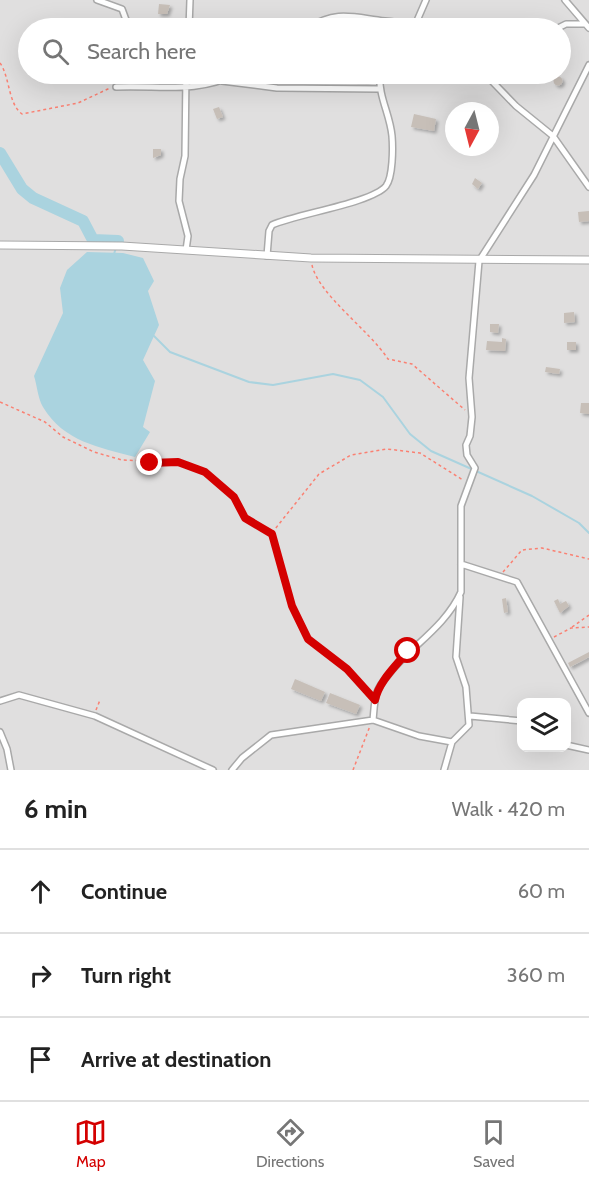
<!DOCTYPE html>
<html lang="en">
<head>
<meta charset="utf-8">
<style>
  :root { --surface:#fff; --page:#f6f6f6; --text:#222; --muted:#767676; --line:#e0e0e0; --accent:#d40000 }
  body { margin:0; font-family:Cabin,sans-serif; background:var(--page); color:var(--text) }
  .controls { position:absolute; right:18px; bottom:18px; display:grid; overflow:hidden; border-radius:12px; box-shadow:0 6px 24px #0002 }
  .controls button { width:54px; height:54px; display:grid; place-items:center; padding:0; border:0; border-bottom:2px solid var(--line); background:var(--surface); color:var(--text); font:30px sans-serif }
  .compass { position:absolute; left:445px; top:102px; width:54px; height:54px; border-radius:50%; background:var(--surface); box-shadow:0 6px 24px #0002; rotate:187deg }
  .stop { position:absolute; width:18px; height:18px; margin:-14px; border:4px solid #d40000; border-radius:50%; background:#fff }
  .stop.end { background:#d40000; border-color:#fff; box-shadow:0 2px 6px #0008 }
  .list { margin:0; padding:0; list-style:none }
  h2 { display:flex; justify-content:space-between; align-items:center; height:78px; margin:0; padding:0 24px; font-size:26px }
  h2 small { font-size:20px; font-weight:400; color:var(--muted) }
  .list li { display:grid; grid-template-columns:39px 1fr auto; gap:18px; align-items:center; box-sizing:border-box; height:84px; padding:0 24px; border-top:2px solid var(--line) }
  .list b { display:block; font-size:22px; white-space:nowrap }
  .list em { font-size:20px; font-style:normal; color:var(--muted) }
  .icon { flex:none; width:33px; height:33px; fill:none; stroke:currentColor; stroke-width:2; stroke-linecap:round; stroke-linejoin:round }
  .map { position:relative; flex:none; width:589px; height:770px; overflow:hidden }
  .search { position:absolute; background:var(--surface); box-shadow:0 6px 24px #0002; left:18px; right:18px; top:18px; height:66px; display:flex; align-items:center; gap:15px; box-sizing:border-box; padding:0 21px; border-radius:33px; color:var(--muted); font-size:22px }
  .sheet { height:330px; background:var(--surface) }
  nav { display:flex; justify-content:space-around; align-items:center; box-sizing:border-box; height:84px; border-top:2px solid var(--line); background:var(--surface); font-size:16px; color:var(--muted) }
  nav a { display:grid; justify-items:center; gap:3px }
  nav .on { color:var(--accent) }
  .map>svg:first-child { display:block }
</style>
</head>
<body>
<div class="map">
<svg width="589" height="770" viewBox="0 0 589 770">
  <defs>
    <filter id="shadow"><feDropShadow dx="2.5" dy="2.5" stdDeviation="1.5" flood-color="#0004"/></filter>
  </defs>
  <rect width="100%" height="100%" fill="#f2efe9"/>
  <!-- residential -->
  <path fill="#e0dfdf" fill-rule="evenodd" d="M0 0H589V770H0ZM28 28H560V74H28ZM454 111H490V147H454ZM522 702H566V748H522Z"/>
  <!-- water -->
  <path fill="#aad3df" d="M87 252 123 253 143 258 154 281 148 291 159 325 143 360 155 381 143 427 150 432 135 457C99 447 64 442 43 407 38 399 37 385 34 376L63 313 60 288 67 270Z"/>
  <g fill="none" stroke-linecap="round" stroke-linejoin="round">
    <!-- stream -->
    <path stroke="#aad3df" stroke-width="2" d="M114 254 118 241
      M154 336 170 352 249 382 273 385 333 374 360 380 383 397 410 434 431 451 532 496 579 523 589 533"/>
    <!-- river -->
    <path stroke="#aad3df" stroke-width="12" d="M0 153 22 189 33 198 83 221 93 240 118 241"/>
  </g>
  <!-- building -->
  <path fill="#c7bfb8" filter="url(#shadow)" d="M159 4 170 5 167 14H158Z
    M361 74H367L368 81 353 80 354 77H360Z
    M553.5 81a4.5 4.5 0 1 1 9 0a4.5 4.5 0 1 1-9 0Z
    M219 107 223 117 217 119 213 109Z
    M414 114 436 119 434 131 411 127Z
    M153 149H161V155L153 158Z
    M475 178 482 183 478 189 472 184Z
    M589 211V221L579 222 578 212Z
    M574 312 575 322 564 323V313Z
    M490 324H499L498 333 490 332Z
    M502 338 506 339 505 351 486 350 487 341 502 342Z
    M567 342H576V350H567Z
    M546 367 560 369 559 374 545 372Z
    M581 403H589V414L580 413Z
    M506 598 508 612 504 613 502 599Z
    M558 599 560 604 566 601 569 606 560 613 554 601Z
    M589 652V657L570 667 568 663Z
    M295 679 325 692 321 701 291 689Z
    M330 693 360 705 356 714 326 703Z"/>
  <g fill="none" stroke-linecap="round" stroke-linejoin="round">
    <defs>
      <path id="minor" d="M97 0 122 9 129 28
        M565 0 589 28
        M416 23 426 0
        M189 28 190 0
        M307 28C338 10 351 17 385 21 400 23 413 22 427 28
        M558 28 566 24H584
        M186 74 185 156 180 179 179 201 188 236 186 250
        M485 74 516 106 553 136 589 187
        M222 81 277 88 379 89
        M116 87C160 85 196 94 237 74
        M267 256 269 231 272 225C296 214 372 203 386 186 393 177 393 148 392 136 390 114 378 96 380 74
        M461 564 517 582 589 713
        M0 701 19 695 95 716 213 770
        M470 716 522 721
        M373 720C374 711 374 701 377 692 380 683 388 676 393 669 416 643 446 625 461 592V506L475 468 467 455 466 445 470 436 472 417 469 378 479 261 534 175 589 65
        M0 732 7 749 11 770
        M566 745 589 750
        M232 770 242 758 271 735 373 720 419 736 452 742
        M444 770 452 742 469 725 466 687 456 657 460 597"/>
      <path id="tertiary" d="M0 245 122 246 311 258 589 260"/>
    </defs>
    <!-- minor casing -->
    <use href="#minor" stroke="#a9a9a9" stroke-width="8"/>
    <!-- tertiary casing -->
    <use href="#tertiary" stroke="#a9a9a9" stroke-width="9"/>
    <!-- path -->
    <path stroke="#fa8072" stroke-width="1.5" stroke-dasharray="3 3" stroke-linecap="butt" d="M0 63C10 77 8 104 22 114L78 103 110 88
      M312 265C318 294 369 330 388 359L412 364 465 410
      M0 402 45 422 63 437 94 452 122 460 178 462 205 472 234 497 245 518 271 534
      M503 572 522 550 542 548 589 559
      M572 627 589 615
      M554 637 571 628 589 627
      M371 695 347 669 308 639 292 606 271 534 319 474 351 455 387 449 420 453 463 480
      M96 710 100 700
      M353 770 370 726"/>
    <!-- minor -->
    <use href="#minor" stroke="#fff" stroke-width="5"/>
    <!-- tertiary -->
    <use href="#tertiary" stroke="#fff" stroke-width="7"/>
  </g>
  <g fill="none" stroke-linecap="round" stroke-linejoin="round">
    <!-- route -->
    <path stroke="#d40000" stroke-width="8" d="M150 463 178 462 205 472 234 497 245 518 272 534 292 606 308 639 347 669 375 700C379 681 396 666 408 651"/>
  </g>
</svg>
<div class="controls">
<button><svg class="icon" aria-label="layers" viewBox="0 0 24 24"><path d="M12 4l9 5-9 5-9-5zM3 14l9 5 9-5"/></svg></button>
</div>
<svg class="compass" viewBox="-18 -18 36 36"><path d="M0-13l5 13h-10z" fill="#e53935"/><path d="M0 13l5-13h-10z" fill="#767676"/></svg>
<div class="stop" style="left:408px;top:651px"></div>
<div class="stop end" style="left:150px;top:463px"></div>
<div class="search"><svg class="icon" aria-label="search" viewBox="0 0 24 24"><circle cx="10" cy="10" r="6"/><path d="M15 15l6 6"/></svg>Search here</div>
</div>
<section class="sheet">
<h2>6 min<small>Walk · 420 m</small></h2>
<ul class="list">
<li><svg class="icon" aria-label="ahead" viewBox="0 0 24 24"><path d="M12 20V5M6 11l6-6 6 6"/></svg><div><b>Continue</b></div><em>60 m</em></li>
<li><svg class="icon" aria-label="right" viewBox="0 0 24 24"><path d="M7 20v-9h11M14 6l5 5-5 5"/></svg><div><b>Turn right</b></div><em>360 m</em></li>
<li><svg class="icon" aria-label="arrive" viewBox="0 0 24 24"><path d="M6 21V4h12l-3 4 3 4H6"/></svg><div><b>Arrive at destination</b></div></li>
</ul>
</section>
<nav>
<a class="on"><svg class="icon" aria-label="map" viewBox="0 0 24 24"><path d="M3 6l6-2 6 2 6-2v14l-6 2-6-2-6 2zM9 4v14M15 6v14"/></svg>Map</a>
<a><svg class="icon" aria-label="directions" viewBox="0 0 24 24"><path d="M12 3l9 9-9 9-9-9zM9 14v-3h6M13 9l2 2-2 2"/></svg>Directions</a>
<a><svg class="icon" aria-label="saved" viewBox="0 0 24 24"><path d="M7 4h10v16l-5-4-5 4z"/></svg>Saved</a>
</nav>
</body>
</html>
